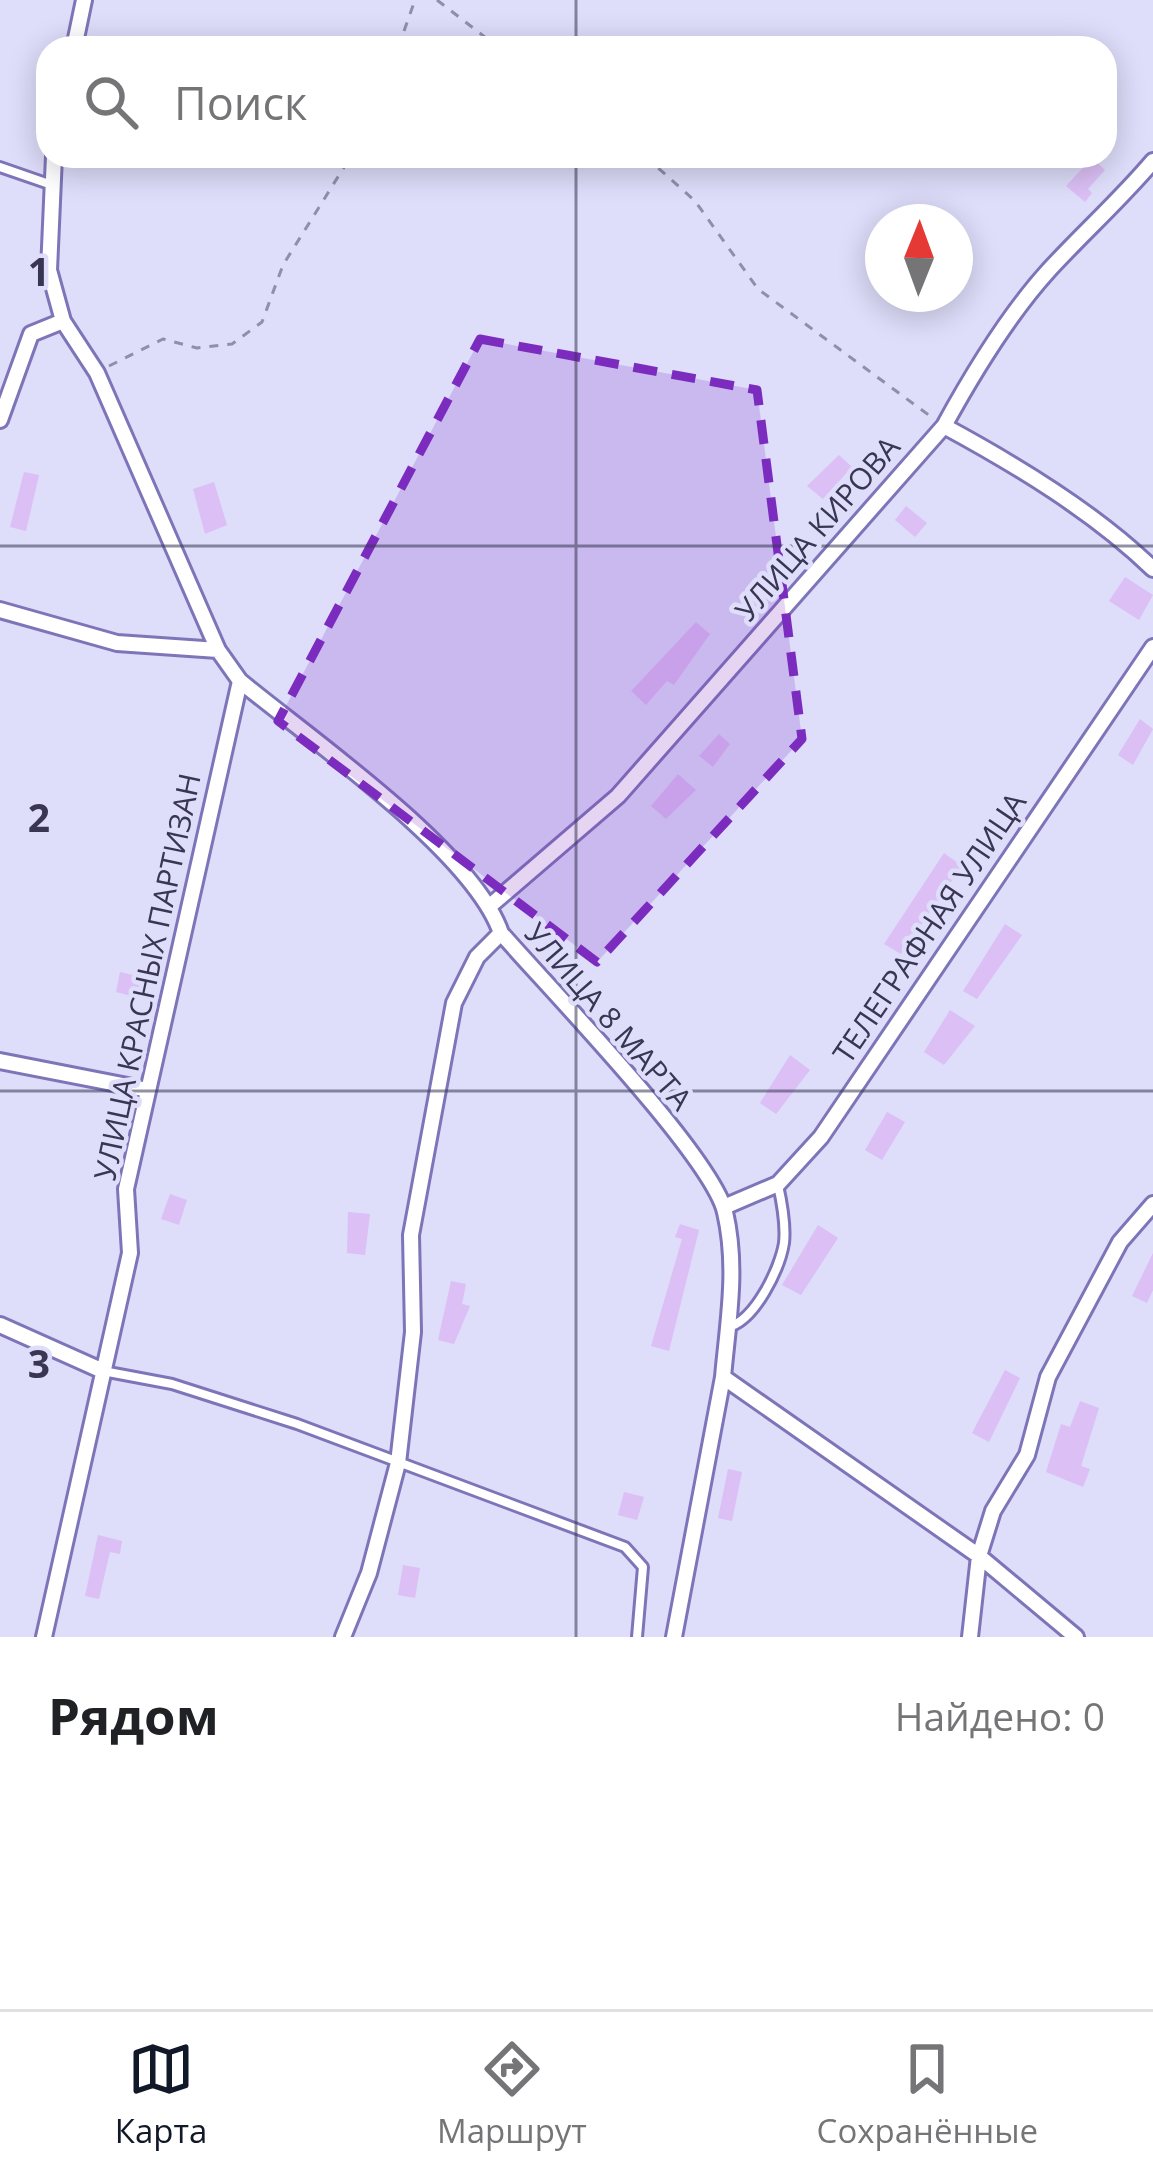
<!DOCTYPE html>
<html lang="ru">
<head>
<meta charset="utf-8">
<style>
  :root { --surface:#fff; --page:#f2f2f2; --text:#202124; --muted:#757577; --line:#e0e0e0; --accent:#111827 }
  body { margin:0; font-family:"Open Sans",sans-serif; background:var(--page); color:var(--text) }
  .compass { position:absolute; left:865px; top:204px; width:108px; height:108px; border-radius:50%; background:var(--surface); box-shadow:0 6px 30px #0003; rotate:1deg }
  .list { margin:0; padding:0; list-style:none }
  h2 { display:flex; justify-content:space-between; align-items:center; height:156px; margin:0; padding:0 48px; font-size:51px }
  h2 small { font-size:39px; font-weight:400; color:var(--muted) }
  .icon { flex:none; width:66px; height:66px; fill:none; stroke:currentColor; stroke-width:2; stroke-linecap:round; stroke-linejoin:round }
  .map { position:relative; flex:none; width:1153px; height:1637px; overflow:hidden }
  .search { position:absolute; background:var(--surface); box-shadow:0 6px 30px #0003; left:36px; right:36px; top:36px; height:132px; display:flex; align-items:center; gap:30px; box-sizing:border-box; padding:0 42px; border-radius:36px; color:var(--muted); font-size:45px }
  .sheet { height:372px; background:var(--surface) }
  nav { display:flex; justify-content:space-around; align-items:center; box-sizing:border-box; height:168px; border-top:3px solid var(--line); background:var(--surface); font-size:33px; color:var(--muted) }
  nav a { display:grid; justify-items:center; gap:6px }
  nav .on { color:var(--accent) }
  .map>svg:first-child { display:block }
</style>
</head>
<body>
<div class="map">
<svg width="1153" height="1637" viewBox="0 0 1153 1637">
  <rect width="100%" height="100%" fill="#deddfa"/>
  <!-- building -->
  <path fill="#dbbff5" d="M1092 158 1105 170 1088 189 1092 193 1085 202 1066 186Z
    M839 455 852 467 823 499 807 486Z
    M24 472 39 475 26 531 10 527Z
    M214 482 227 525 205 534 193 489Z
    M906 506 927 523 915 537 895 520Z
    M1125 577 1153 595 1139 620 1109 601Z
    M696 622 710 634 674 685 667 681 646 705 631 691Z
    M1140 719 1153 729 1133 765 1118 755Z
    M719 734 730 744 713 767 699 756Z
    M678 774 696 790 666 819 651 806Z
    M944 853 962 866 901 954 884 944Z
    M1005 924 1022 935 977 999 963 991Z
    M120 972 145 978 140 998 116 992Z
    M950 1010 975 1026 944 1065 924 1052Z
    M790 1055 810 1070 776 1114 760 1103Z
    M887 1112 905 1122 882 1160 865 1150Z
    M170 1194 187 1200 179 1225 161 1219Z
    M348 1212 370 1214 365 1255 347 1253Z
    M680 1224 699 1230 669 1351 651 1346 682 1239 675 1237Z
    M818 1225 838 1238 801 1295 782 1285Z
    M1153 1253V1290L1147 1303 1132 1296Z
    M451 1281 466 1284 462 1304 470 1306 454 1344 438 1340Z
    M1005 1370 1020 1378 989 1442 972 1433Z
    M1080 1401 1099 1408 1081 1466 1090 1469 1083 1487 1046 1472 1061 1424 1070 1427Z
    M728 1469 742 1472 732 1521 718 1518Z
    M624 1492 644 1497 637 1520 618 1515Z
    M98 1535 122 1541 120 1554 110 1552 99 1599 85 1596Z
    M403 1565 420 1568 415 1598 398 1595Z"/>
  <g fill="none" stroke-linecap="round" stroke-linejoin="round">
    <defs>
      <path id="lane" d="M0 167 49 184
        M728 1327C755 1321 780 1268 784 1243 786 1225 782 1203 778 1185
        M103 1371 172 1384 297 1424 625 1547 643 1567 637 1637"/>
      <path id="street" d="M74 48 84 0
        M54 156 49 270 63 321 97 373 218 650 240 681C310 739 473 851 501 933 547 986 711 1155 725 1212 738 1268 728 1321 723 1377L979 1556 1076 1637
        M0 420 31 334 63 321
        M944 426C1016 465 1094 512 1153 569
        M0 610 117 643 218 650
        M491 905 618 796 944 426C973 373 1008 315 1049 270 1083 233 1120 200 1153 161
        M0 1061 148 1090
        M724 1207 778 1184 821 1137 1153 647
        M0 1325 103 1371
        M44 1637 130 1253 126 1189 240 681
        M343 1637 369 1573 398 1463 413 1332 411 1235 454 1003 477 957 501 933
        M674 1637 723 1377
        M970 1637 979 1556 993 1511 1027 1455 1048 1377 1120 1242 1153 1204"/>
    </defs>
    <!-- lane casing -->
    <use href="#lane" stroke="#7d75b8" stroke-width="14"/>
    <!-- street casing -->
    <use href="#street" stroke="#7d75b8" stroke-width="20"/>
    <!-- path -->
    <path stroke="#908eab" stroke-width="3" stroke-dasharray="9 9" stroke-linecap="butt" d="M437 0 499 48
      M398 48 415 0
      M645 156 695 201 758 289 934 419
      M109 366 163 339 197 348 232 344 262 322 283 265 351 156"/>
    <!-- lane -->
    <use href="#lane" stroke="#fff" stroke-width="8"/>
    <!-- street -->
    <use href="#street" stroke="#fff" stroke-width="14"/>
  </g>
  <!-- marked area -->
  <path fill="#7b2cbf" fill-opacity="0.2" stroke="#7b2cbf" stroke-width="9" stroke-dasharray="24 15" stroke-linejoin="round" d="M480 339 757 390 802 739 597 962 278 721Z"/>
  <!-- grid -->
  <path fill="none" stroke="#393653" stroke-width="3" stroke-opacity="0.55" d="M576 0V48M576 156V1637M0 546H1153M0 1091H1153"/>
  <g text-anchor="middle" stroke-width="9" stroke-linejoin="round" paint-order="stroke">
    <!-- street labels -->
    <g font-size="30" fill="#393653" stroke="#deddfa">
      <text transform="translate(818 529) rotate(-49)" y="10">УЛИЦА КИРОВА</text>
      <text transform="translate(930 928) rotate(-56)" y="10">ТЕЛЕГРАФНАЯ УЛИЦА</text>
      <text transform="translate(148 977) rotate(-78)" y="10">УЛИЦА КРАСНЫХ ПАРТИЗАН</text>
      <text transform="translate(608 1017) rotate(49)" y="10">УЛИЦА 8 МАРТА</text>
    </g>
  </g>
  <g font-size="39" text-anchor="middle" font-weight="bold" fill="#393653" stroke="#deddfa" stroke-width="9" stroke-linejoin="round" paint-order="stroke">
    <text x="39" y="286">1</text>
    <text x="39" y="832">2</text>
    <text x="39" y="1378">3</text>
  </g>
</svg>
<svg class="compass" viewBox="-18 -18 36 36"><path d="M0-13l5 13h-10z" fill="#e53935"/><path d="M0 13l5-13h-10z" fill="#757577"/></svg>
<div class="search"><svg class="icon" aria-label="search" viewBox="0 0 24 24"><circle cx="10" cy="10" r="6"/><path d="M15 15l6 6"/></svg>Поиск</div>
</div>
<section class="sheet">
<h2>Рядом<small>Найдено: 0</small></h2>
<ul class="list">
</ul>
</section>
<nav>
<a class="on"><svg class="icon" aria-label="map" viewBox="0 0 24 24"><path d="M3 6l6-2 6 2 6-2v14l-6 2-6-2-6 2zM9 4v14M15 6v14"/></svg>Карта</a>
<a><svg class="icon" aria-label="directions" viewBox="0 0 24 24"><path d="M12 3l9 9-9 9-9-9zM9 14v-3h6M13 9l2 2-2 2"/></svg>Маршрут</a>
<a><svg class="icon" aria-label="saved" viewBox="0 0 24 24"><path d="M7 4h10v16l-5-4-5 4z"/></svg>Сохранённые</a>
</nav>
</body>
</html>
